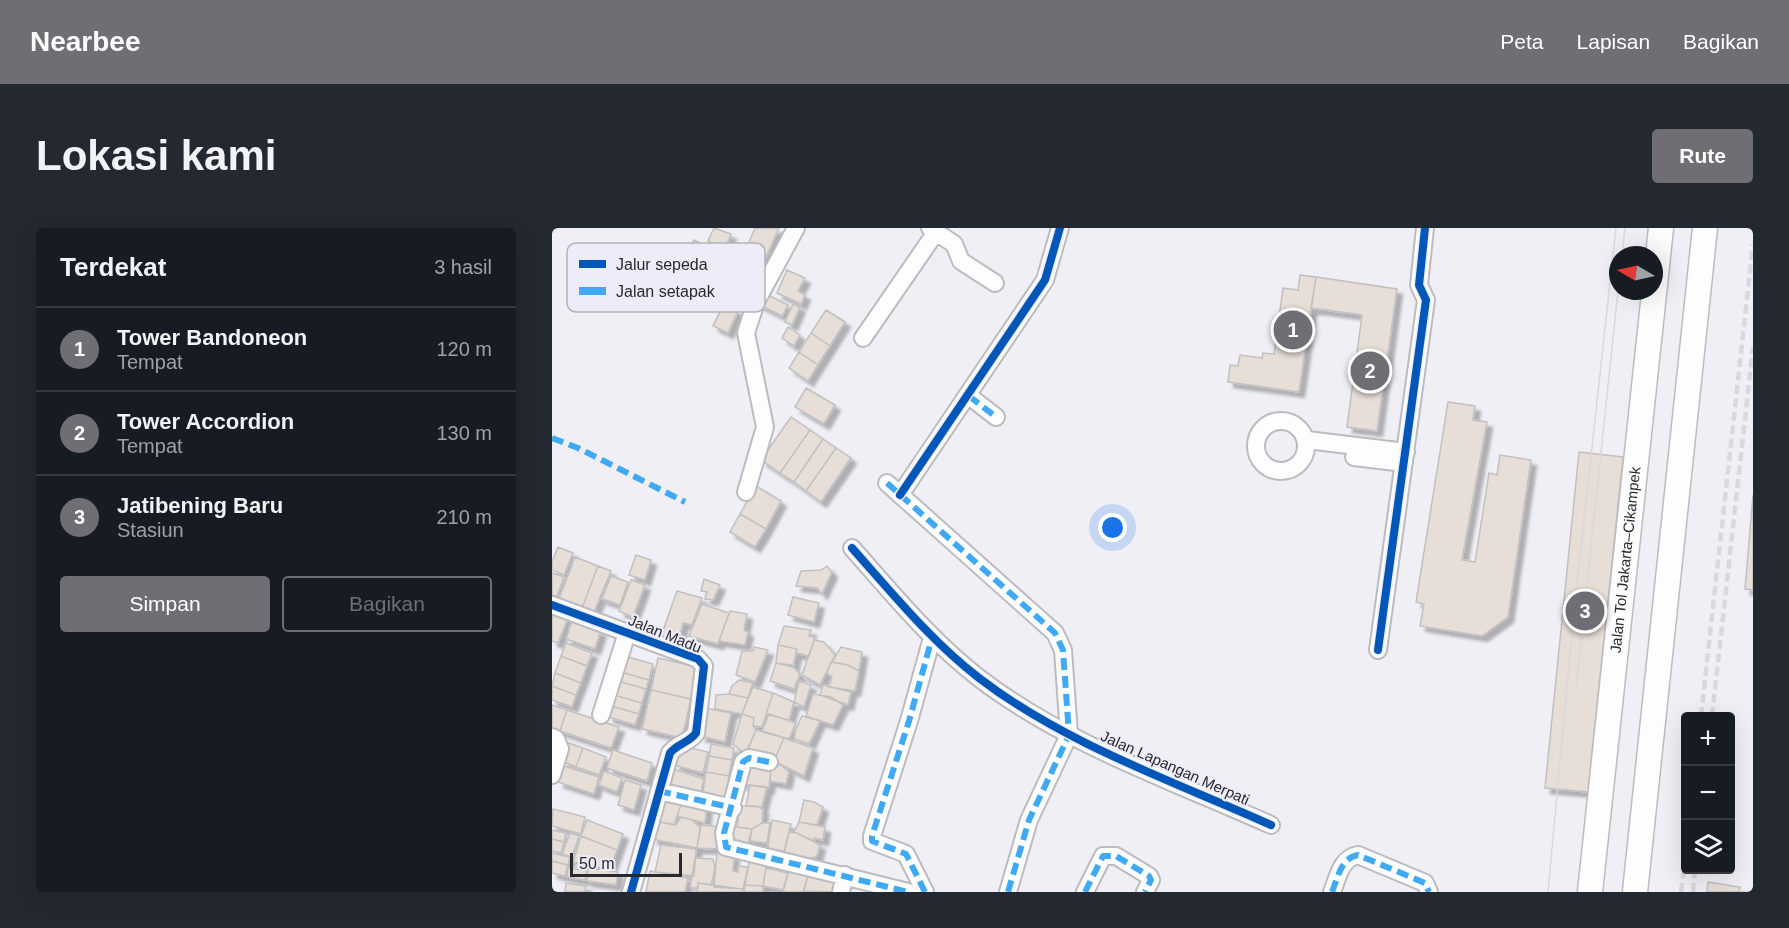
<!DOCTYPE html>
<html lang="id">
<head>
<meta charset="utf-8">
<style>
  :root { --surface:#171b24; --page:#242831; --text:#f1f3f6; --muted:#9ea1a6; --line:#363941; --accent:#6f6e74 }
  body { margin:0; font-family:Arial,sans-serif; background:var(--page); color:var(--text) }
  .controls { position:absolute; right:18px; bottom:18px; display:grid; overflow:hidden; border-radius:6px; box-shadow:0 6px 24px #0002 }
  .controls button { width:54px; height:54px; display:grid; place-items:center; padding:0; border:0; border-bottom:2px solid var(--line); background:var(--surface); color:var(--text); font:30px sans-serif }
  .compass { position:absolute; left:1057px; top:18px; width:54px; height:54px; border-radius:50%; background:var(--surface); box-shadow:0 6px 24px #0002; rotate:279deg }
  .scale { position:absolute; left:18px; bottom:15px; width:112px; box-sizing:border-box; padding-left:6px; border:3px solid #2a292e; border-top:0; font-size:16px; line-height:21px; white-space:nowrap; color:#2a292e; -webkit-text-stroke:4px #edecf8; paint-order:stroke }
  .you { position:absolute; left:561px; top:300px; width:21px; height:21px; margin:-15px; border:4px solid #fff; border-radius:50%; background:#1a73e8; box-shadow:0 0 0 9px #1a73e833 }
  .badge { display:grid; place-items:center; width:39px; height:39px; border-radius:50%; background:var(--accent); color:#fff; font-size:20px; font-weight:700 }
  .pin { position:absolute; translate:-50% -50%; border:3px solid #fff; box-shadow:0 2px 6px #0006 }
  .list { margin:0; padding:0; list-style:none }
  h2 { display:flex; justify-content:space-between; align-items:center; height:78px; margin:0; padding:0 24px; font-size:26px }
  h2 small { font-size:20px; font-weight:400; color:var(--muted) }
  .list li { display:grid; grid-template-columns:39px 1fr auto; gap:18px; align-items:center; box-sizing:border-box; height:84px; padding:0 24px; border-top:2px solid var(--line) }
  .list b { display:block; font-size:22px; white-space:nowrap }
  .list p { margin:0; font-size:20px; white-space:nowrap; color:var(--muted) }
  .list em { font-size:20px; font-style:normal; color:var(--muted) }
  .actions { display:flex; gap:12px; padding:18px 24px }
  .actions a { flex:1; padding:14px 0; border:2px solid var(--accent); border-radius:6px; text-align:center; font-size:21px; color:var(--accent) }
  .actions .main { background:var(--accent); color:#fff }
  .icon { flex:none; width:33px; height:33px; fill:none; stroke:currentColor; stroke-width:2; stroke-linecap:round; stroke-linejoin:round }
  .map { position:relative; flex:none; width:1201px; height:664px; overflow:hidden; border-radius:6px }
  header { display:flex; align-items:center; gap:36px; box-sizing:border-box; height:84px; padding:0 30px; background:var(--accent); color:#fff }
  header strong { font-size:28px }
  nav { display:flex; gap:33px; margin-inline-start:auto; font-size:21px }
  .intro { display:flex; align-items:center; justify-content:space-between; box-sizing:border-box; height:144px; padding:0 36px }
  h1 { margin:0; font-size:42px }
  .button { padding:15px 27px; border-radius:6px; background:var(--accent); color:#fff; font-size:21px; font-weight:700 }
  main { display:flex; gap:36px; padding:0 36px }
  aside { flex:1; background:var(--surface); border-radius:6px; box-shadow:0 6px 24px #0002 }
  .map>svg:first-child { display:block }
</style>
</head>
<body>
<header>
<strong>Nearbee</strong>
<nav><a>Peta</a><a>Lapisan</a><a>Bagikan</a></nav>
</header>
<div class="intro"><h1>Lokasi kami</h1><a class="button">Rute</a></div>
<main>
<aside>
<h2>Terdekat<small>3 hasil</small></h2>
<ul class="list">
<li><span class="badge">1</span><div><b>Tower Bandoneon</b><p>Tempat</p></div><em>120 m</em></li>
<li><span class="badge">2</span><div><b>Tower Accordion</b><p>Tempat</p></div><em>130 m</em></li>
<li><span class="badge">3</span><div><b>Jatibening Baru</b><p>Stasiun</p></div><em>210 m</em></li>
</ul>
<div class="actions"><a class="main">Simpan</a><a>Bagikan</a></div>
</aside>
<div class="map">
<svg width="1201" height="664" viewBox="0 0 1201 664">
  <defs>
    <filter id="shadow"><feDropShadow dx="5.5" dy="5.5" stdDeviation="1.5" flood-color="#0004"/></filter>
  </defs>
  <rect width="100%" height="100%" fill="#efeff5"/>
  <!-- building -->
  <path fill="#e7ded7" stroke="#c1c0c1" stroke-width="1.5" filter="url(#shadow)" d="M162 0 179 6 173 21 156 13Z
    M203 0H227L211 36 191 28Z
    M142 12 154 18 145 36 133 30Z
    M235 42 253 50 246 63 253 67 249 76 225 65Z
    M748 47 764 49 747 164 676 154 678 137 686 138 688 127 710 130 711 125 722 126 731 60 746 62Z
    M764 49 845 61 825 203 795 199 810 87 759 80Z
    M212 65 236 77 230 88 206 76Z
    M172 76 186 83 176 105 161 98Z
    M241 76 248 79 240 97 233 94Z
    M274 82 293 94 278 118 259 105Z
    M236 99 248 107 242 118 230 110Z
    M259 105 278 118 266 137 247 124Z
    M247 124 266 137 256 153 237 140Z
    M254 160 283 177 272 196 243 179Z
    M896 174 923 178 921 192 935 194 910 332 923 334 937 245 945 247 948 227 979 232 956 389 930 408 868 398 872 376 864 374Z
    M239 189 258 202 228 245 209 232Z
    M258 202 271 211 242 254 228 245Z
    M271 211 284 220 254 263 242 254Z
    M284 220 299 230 269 274 254 263Z
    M1027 224 1071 229 1036 564 993 560Z
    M204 258 229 273 214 301 188 286Z
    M1201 267V362L1193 361Z
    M188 286 214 301 203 319 178 304Z
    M6 319 21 325 12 347 0 342V334Z
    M84 327 99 332 93 352 77 347Z
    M23 329 46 338 30 380 7 371Z
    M46 338 59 343 42 384 30 380Z
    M275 338 280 344 270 366 265 360 244 358 249 343 269 342Z
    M0 345 12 349 5 368 0 367Z
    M59 348 76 354 68 377 50 371Z
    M152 351 168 357 161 372 153 371 155 364 149 363Z
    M79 352 93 357 81 389 67 383Z
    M125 363 150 370 140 397 131 395 127 412 109 408Z
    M241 369 267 375 262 394 236 387Z
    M150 376 177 385 166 416 137 408Z
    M3 383 17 388 6 415 0 413V391Z
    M178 383 195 386 192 402 196 404 193 417 167 413Z
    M20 393 49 403 43 421 14 411Z
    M232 398 259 402 257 408 263 410 262 412 257 428 244 425 245 421 226 417Z
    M262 412 272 414 283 427 268 457 250 447Z
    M14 415 40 425 35 438 9 428Z
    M226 417 245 421 241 439 224 435Z
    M202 419 216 422 203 454 184 447 190 423H201Z
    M289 419 310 424 307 443 296 437 280 434Z
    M9 428 35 438 29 455 3 445Z
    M73 428 101 436 97 452 69 444Z
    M106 430 146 439 139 471 99 462Z
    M279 434 296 437 307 443 303 463 277 459 280 449 275 445Z
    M224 435 239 437 248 446 242 461 218 453Z
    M69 444 97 452 94 461 66 453Z
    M3 445 29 455 24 467 0 458Z
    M187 452 201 455 196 470 177 466 180 458Z
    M66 453 94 461 90 475 62 467Z
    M247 453 259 457 252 479 242 474Z
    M271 457 299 464 296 477 268 467Z
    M0 458 24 467 20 479 0 472Z
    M201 459 221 465 210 499 201 498 202 490 190 486Z
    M99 462 139 471 130 510 90 501Z
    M221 465 242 474 237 492 214 486Z
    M177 466 196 470 190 486 163 481 164 467Z
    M261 466 279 469 291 477 281 497 254 488Z
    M62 467 90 475 87 486 59 478Z
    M0 477 15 482 8 503 0 500Z
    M59 478 87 486 83 497 56 489Z
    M154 480 179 485 173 514 148 508Z
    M15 482 67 499 59 520 8 503Z
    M190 486 202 490 201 498 204 502 194 526 181 516Z
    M217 486 244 495 237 511 210 503Z
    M250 488 268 493 257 516 242 511 244 501Z
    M204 502 232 510 222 533 193 527Z
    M232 510 261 520 252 548 222 533Z
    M17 515 31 520 24 539 10 533Z
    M159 516 182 520 180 532 157 528Z
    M130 518 156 524 151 545 122 537Z
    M31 520 54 529 47 547 24 539Z
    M61 522 100 535 95 553 55 540Z
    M157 528 180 532 177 548 154 544Z
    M193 537 219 539 217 560 189 556Z
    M229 537 237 544 234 556 218 553 219 539Z
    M12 538 47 549 42 566 6 554Z
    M115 539 152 551 149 565 111 554Z
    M52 543 70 550 65 564 47 557Z
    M154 544 177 548 173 574 150 570Z
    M73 552 89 557 82 582 66 577Z
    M198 557 215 559 210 579 194 578Z
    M111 568 131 571 122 597 103 593Z
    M131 571 155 576 153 595 125 588Z
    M252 572 262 574 271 579 265 597 247 594Z
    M188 578H204L211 581 210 595 200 601 185 599Z
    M1 581 33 589 29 606 0 598Z
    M129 589 140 592 148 599 145 620 100 611 103 593 124 597Z
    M35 592 71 606 65 622 29 608Z
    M220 592 239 596 232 626 215 625Z
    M247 594 273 599 271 612 262 610V613L242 604Z
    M210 595H218L215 615 198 613 200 601Z
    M149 597 170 599 165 621 145 620Z
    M177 598 200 601 196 616 175 613Z
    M0 602 14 605 12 614 0 611Z
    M237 604 245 605 268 617 265 628 247 635 232 623Z
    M18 605 27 608 20 629 10 626Z
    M29 608 65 622 58 642 21 634Z
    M0 611 12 614 9 625 0 623Z
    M109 617 144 621 142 648 103 644Z
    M0 625 18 629 16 637 0 633Z
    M165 625 182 627 181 643 186 644V638L196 639 191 661 162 659Z
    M143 630 161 631 163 640 159 657 146 655V660H138Z
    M198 630 215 632 211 658 193 657Z
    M0 633 16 637 13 648 0 645Z
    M16 640 35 643 33 652 15 649Z
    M36 640 66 644 64 657 35 653Z
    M214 640 236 645 231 662 211 658Z
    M98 643 136 650 133 664H94Z
    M242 643 257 644 251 664H231L236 645Z
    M257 644 287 653 285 664 252 663Z
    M1156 654 1188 659 1187 664H1155Z
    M14 655 34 658 33 664H13Z
    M146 655 191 661 190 664H145Z
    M193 657 211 658V664H192Z"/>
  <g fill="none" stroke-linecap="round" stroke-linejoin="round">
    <defs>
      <path id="minor" d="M384 4 402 16 409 33 443 55
        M311 110 384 4 378 0
        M417 168 444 189
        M704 218a25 25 0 1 1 50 0a25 25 0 1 1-50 0Z
        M755 212 854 224
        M802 229 852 235
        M335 255 503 405 511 422 517 507 477 592 456 664
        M194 264 213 199 194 105 204 74 244 0
        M348 267 493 52 508 0
        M300 320C340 365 379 413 427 450 513 516 621 553 719 597
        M0 377 146 431 152 438 144 505C138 514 125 516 118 525L79 664
        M826 422 874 72 867 57 873 0
        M49 487 75 405
        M0 509 4 511 8 521 0 547
        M217 534 197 530 191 534 172 605 174 619 356 664
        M107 563 181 580
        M289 664 293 647
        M373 664 354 626 320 613V608L357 493 380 410
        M533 664 551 628H564L597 648 599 652 593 664
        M780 664C786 649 789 630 806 627L873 655 877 664"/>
      <g id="highway">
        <path id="s1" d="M1038 664 1109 0"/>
        <path d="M1083 664 1153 0"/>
      </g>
    </defs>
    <!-- minor casing -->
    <use href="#minor" stroke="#bcbcc0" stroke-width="20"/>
    <!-- highway casing -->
    <use href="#highway" stroke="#bcbcc0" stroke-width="27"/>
    <!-- minor -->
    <use href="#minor" stroke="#fdfdfe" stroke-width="16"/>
    <!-- highway -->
    <use href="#highway" stroke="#fdfdfe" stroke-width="24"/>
    <!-- tram -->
    <path stroke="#d9d9db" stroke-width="1.5" d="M1070 27 1073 0
      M1024 461 1066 63
      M996 664 1022 383 1064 0"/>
    <!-- rail -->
    <path stroke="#d9d9db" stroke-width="4.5" stroke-dasharray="9 4.5" stroke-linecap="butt" d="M1149 488 1201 16
      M1160 488 1201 119
      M1129 664 1134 625
      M1141 664 1143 642"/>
    <!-- quiet -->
    <path stroke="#3fa9f5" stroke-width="6" stroke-dasharray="12 6" stroke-linecap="butt" d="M417 168 444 189
      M0 210 26 220 133 274
      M335 255 503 405 511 422 517 507 477 592 456 664
      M217 534 197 530 191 534 172 605 174 619 356 664
      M107 563 181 580
      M373 664 354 626 320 613V608L357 493 380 410
      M533 664 551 628H564L597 648 599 652 593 664
      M780 664C786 649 789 630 806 627L873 655 877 664"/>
    <defs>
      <path id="cycleway" d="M348 267 493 52 508 0
        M300 320C340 365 379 413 427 450 513 516 621 553 719 597
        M0 377 146 431 152 438 144 505C138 514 125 516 118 525L79 664
        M826 422 874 72 867 57 873 0"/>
    </defs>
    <!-- cycleway casing -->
    <use href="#cycleway" stroke="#edecf8" stroke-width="11"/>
    <!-- cycleway -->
    <use href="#cycleway" stroke="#0057b8" stroke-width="8"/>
  </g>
  <g text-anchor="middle" stroke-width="4.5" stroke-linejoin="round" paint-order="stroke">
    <!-- street labels -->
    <g font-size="15" fill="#2a292e" stroke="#edecf8">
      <text dy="5" stroke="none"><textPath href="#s1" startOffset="334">Jalan Tol Jakarta–Cikampek</textPath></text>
      <text transform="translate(113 406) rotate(22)" y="5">Jalan Madu</text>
      <text transform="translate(623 540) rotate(24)" y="5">Jalan Lapangan Merpati</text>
    </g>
  </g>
  <!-- legend -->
  <rect x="15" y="15" width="198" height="69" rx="9" fill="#edecf8" stroke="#b2b2bb" stroke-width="1.5"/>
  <rect x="27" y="32" width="27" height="8" fill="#0057b8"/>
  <rect x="27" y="59" width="27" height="8" fill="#3fa9f5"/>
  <g font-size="16" fill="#2a292e">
    <text x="64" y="42">Jalur sepeda</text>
    <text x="64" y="69">Jalan setapak</text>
  </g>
</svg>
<div class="controls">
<button>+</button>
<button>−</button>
<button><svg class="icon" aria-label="layers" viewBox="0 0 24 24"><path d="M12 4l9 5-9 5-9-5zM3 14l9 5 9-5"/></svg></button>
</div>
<svg class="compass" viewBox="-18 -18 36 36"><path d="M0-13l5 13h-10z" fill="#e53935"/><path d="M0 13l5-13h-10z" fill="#9ea1a6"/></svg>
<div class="scale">50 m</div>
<div class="you"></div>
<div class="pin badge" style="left:741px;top:102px">1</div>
<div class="pin badge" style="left:818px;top:143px">2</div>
<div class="pin badge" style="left:1033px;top:383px">3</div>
</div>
</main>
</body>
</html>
